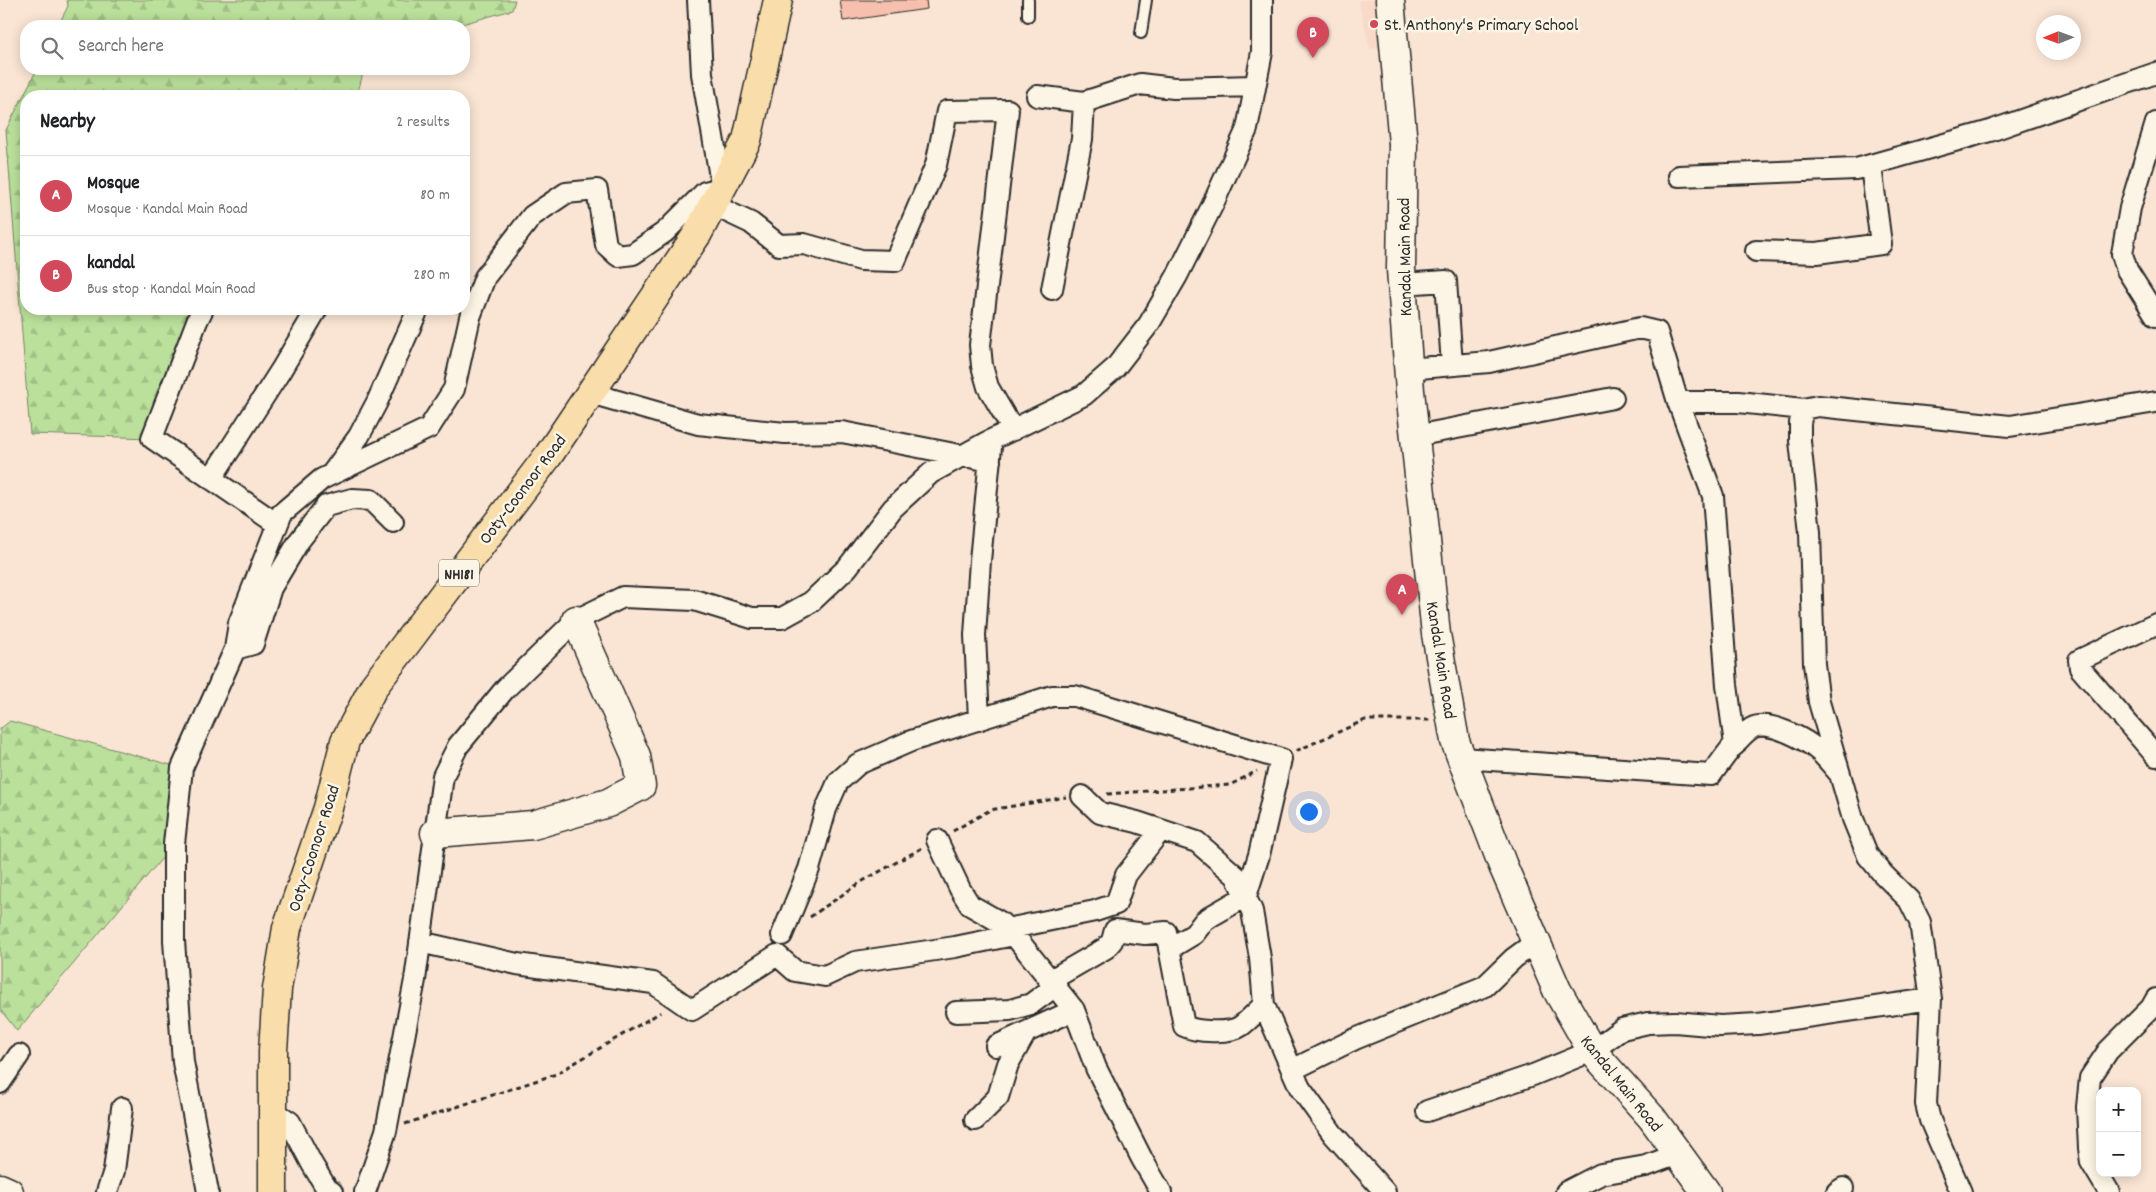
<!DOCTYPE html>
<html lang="en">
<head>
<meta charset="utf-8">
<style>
  :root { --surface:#fff; --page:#f2f2f2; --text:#202124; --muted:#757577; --line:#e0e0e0; --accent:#d1495b }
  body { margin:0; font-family:Dekko,sans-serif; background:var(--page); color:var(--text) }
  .controls { position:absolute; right:15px; bottom:15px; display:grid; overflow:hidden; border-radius:10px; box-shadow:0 2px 12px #0003 }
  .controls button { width:45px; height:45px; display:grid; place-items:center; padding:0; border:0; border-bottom:1px solid var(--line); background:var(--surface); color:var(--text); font:25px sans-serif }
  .compass { position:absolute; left:2036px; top:15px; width:45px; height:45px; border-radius:50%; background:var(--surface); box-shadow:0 2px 12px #0003; rotate:269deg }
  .you { position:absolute; left:1308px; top:811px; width:18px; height:18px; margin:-12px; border:4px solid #fff; border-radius:50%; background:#1a73e8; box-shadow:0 0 0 8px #1a73e833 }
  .badge { display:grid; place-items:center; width:32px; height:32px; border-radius:50%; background:var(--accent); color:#fff; font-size:16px; font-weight:700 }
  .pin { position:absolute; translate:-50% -41px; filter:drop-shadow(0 1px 2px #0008) }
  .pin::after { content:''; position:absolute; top:26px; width:18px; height:15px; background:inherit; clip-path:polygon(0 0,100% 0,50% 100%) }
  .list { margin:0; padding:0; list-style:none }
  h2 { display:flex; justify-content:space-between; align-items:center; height:65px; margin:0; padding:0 20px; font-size:21px }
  h2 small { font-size:16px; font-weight:400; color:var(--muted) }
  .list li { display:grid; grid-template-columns:32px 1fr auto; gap:15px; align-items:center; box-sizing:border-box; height:80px; padding:0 20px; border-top:1px solid var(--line) }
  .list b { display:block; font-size:19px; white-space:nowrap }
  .list p { margin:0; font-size:16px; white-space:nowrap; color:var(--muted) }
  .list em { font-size:16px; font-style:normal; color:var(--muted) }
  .icon { flex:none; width:28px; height:28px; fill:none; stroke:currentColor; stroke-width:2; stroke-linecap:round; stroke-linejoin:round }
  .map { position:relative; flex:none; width:2156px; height:1192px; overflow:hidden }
  .search { position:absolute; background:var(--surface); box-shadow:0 2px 12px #0003; left:20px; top:20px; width:450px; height:55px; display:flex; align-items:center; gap:12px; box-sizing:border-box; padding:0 18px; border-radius:20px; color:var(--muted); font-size:19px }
  .panel { position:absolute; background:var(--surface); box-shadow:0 2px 12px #0003; left:20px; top:90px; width:450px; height:225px; border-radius:20px }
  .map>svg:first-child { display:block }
</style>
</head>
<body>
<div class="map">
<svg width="2156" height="1192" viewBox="0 0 2156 1192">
  <defs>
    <pattern id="forest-firs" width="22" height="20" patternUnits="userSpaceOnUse" patternTransform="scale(1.25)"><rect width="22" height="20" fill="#bbe09b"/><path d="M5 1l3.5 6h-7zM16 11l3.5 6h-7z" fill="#a1c086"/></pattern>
  </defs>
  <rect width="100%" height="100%" fill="#fae5d4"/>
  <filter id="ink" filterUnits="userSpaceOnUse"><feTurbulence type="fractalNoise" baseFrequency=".02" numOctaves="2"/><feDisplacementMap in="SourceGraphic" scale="10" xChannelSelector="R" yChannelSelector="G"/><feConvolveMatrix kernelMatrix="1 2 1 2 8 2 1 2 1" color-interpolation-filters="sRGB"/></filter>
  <g filter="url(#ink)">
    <!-- built -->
    <path fill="#f9dac8" d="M1358 0H1380L1390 47 1370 49Z"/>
    <!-- forest -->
    <path fill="url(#forest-firs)" stroke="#738663" d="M67 0H515L512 10 455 26H58L68 6Z
      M37 69H364L357 96H26V309H203L152 438 30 434 6 130Z
      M10 721 182 768 174 844 17 1031 0 1009V729Z"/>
    <!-- building -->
    <path fill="#f7bfad" stroke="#2b2b2b" d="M840 0H926L927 9 843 21Z"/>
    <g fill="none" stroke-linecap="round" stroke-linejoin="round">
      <defs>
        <path id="lane" d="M1028 0V16
          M1141 33 1146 0"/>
        <path id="street" d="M1037 96 1084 102 1140 84 1174 88 1255 86
          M2156 123 2130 208 2122 254 2127 270 2156 316
          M1679 176 1856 169 1990 131 2156 73
          M713 205 751 223 779 245 804 244 861 260 895 261 936 165 947 111 1008 110 980 345 982 366 988 387 1013 430
          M1756 251 1817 253 1881 244 1871 166
          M1402 284 1446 281 1452 365
          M1052 289 1082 139 1084 102
          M203 309 197 321 152 438 277 524
          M1408 369 1489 362 1640 328 1657 332 1678 402H1738L1803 409
          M590 393 698 424 785 433 842 432 990 461
          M1678 402 1713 496 1727 685 1735 745
          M1415 436 1613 398
          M333 472 359 436 377 402 416 314
          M211 479 281 370 317 309
          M393 522 371 500 352 499 326 506 299 541 271 588 253 644 235 649 239 623 282 513 322 479 429 428 454 389 470 317 485 277 532 216 566 193 597 190 606 245 618 256 633 254 665 232 705 192 722 188 702 74 698 0
          M2156 624 2079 660 2080 668 2156 756
          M979 720 975 635 980 561 991 447
          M1461 758 1711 775C1722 761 1737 737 1752 728 1769 719 1807 740 1820 752 1826 758 1832 765 1838 772
          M1082 796 1100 813 1137 822 1197 842 1236 876 1252 911 1260 958 1264 1005 1292 1070 1300 1088 1333 1134 1385 1192
          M937 840 960 889 970 905 1000 922 1014 935 1074 1010 1096 1068 1142 1159 1161 1192
          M1007 929 1095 911 1116 904 1126 875 1161 830
          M782 935 809 869 826 809 838 782 858 764 911 741 1052 696H1075L1281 759 1259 855 1246 896 1213 915 1204 921 1194 934 1169 949
          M420 942 517 964 653 983 692 1010 777 955 795 971 825 976 855 962 955 947 1014 935
          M1049 981 1106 948 1112 941 1115 930 1145 934 1166 932 1184 1026C1196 1032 1230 1034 1241 1026 1249 1020 1256 1012 1264 1005
          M956 1012 1010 1010 1031 1004 1054 987
          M996 1046 1074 1010
          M1292 1070 1355 1039 1485 986 1514 958 1536 942
          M0 1083 19 1055
          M273 1111 290 1122 312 1164 327 1189 332 1192
          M1427 1111 1533 1075 1592 1051 1622 1029 1648 1023 1675 1022 1720 1026 1758 1024 1931 999
          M975 1120 998 1097 1008 1064 1025 1034
          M107 1192 114 1171 122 1108
          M208 1192 183 1062 174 941V844L182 768 235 649
          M365 1192 386 1131 415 980 443 776 458 746 505 689 576 620 623 597 694 600 752 618H782L811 602 847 568 893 508 931 473 987 442 1084 395 1115 368 1149 324 1177 276 1212 206 1247 129 1262 52V0
          M1566 1192 1601 1174 1646 1166 1678 1154
          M1837 1192 1843 1188
          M1961 1192 1930 1120 1926 1104 1931 999 1920 922 1909 900 1883 874 1868 856 1853 819 1819 702 1814 664 1810 532 1800 441V423L1803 409 1818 406 2010 426 2156 402
          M2109 1192 2091 1162 2089 1148 2087 1107 2090 1078 2108 1051 2151 1008 2156 999"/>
        <path id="secondary" d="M1390 0 1403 144 1401 269 1410 391 1436 634 1455 741 1503 866 1557 990 1592 1051 1652 1118 1706 1192
          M435 833 533 825 608 803 641 786 636 756 576 620
          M0 1188 9 1192"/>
        <path id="highway" d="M273 1192V1051L277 989 287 928 328 808 345 741 374 686 548 456 698 233 747 140 778 0"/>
      </defs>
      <!-- lane casing -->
      <use href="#lane" stroke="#2b2b2b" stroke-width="14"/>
      <!-- street casing -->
      <use href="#street" stroke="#2b2b2b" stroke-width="24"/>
      <!-- secondary casing -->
      <use href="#secondary" stroke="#2b2b2b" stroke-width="31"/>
      <!-- highway casing -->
      <use href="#highway" stroke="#2b2b2b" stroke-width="31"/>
      <!-- path -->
      <path stroke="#2b2b2b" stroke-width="3" stroke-dasharray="5 4" stroke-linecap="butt" d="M1296 751 1365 720H1430
        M1107 794 1230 785 1257 771
        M953 831 990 810 1066 797
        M810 917 861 882 922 848
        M405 1124 556 1074 661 1012"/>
      <!-- lane -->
      <use href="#lane" stroke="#fcf5e5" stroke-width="10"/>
      <!-- street -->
      <use href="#street" stroke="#fcf5e5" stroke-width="20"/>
      <!-- secondary -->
      <use href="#secondary" stroke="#fcf5e5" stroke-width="28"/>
      <!-- highway -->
      <use href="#highway" stroke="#f9deab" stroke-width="28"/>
    </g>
  </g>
  <!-- markers -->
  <circle fill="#d1495b" stroke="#fcf5e5" stroke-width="2" cx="1374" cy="24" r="5"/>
  <g text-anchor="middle" stroke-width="5" stroke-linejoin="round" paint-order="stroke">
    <!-- shield labels -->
    <rect fill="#fcf5e5" stroke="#6a6863" stroke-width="1" x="439" y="559.5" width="40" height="27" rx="4"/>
    <g font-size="16" font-weight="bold" fill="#2b2b2b">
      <text x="459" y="579">NH181</text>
    </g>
    <!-- poi labels -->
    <g font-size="18" fill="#2b2b2b" stroke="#fcf5e5" text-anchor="start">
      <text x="1384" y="30">St. Anthony's Primary School</text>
    </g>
    <!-- street labels -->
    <g font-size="18" fill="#2b2b2b" stroke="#fcf5e5">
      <text transform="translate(1404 257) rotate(-91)" y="6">Kandal Main Road</text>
      <text transform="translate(522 489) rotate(-53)" y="6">Ooty-Coonoor Road</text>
      <text transform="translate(1442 660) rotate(81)" y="6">Kandal Main Road</text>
      <text transform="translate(313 848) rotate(-72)" y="6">Ooty-Coonoor Road</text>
      <text transform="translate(1622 1083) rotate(51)" y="6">Kandal Main Road</text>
    </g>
  </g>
</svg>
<div class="controls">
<button>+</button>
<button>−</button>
</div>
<svg class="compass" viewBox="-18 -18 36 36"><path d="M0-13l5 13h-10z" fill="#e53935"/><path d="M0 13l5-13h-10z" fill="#757577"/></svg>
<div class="you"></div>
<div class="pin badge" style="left:1402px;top:615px">A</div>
<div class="pin badge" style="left:1313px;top:58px">B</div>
<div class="search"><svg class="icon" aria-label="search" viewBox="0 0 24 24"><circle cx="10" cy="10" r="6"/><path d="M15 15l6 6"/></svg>Search here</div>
<section class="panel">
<h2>Nearby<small>2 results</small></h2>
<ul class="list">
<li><span class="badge">A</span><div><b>Mosque</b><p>Mosque · Kandal Main Road</p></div><em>80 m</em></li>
<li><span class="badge">B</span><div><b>kandal</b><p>Bus stop · Kandal Main Road</p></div><em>280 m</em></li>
</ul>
</section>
</div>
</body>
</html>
